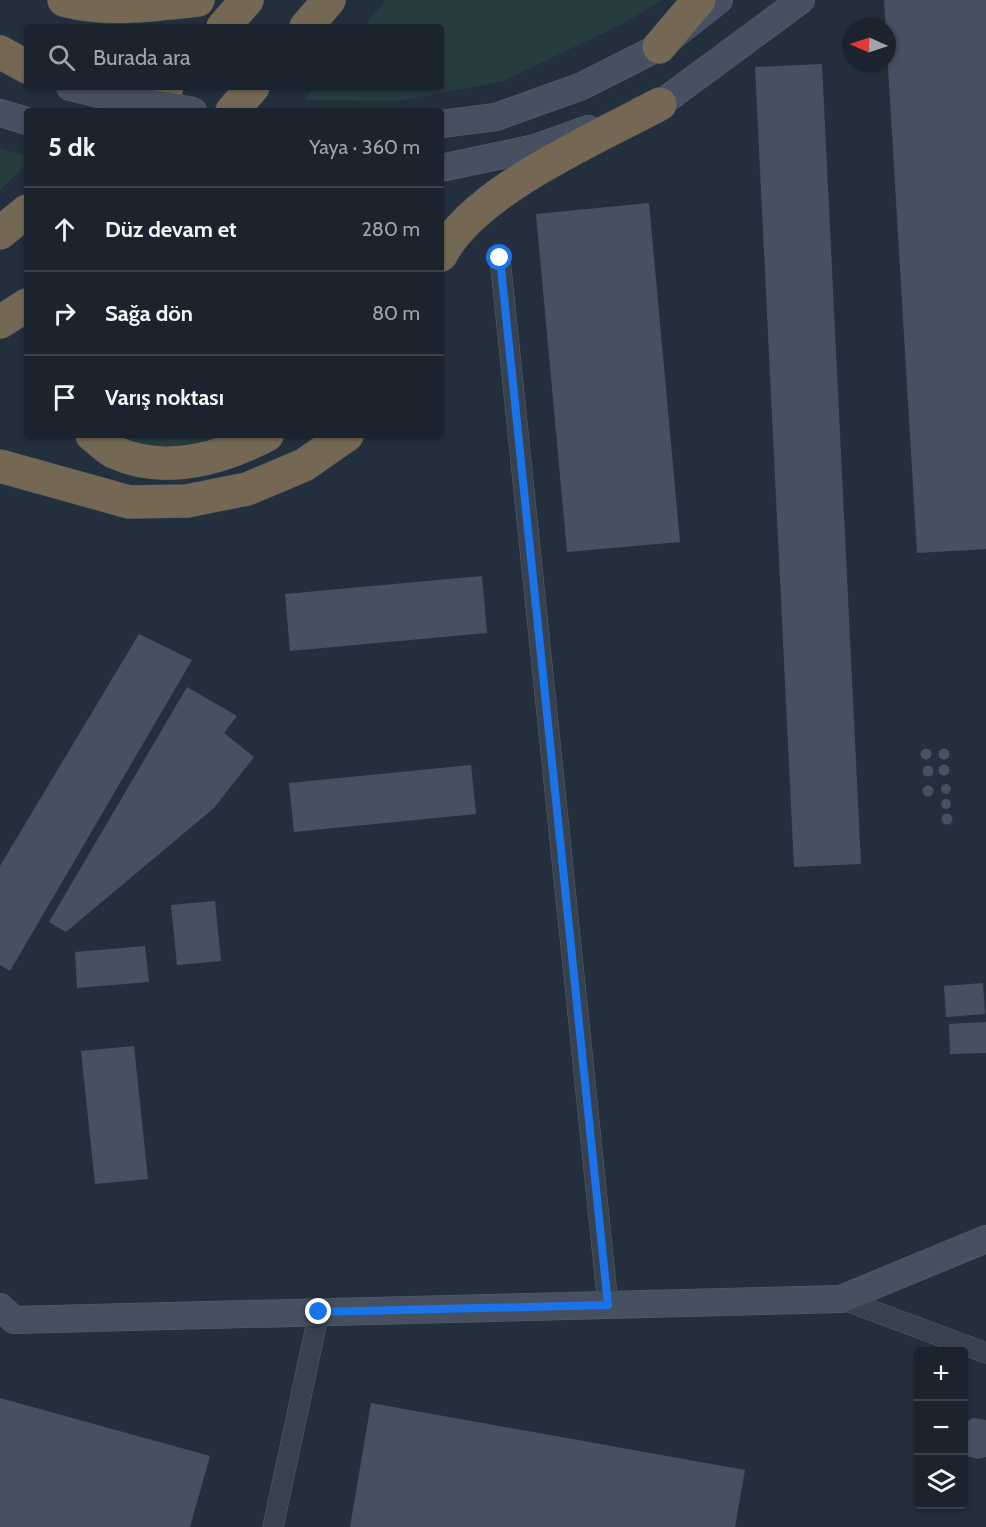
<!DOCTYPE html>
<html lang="tr">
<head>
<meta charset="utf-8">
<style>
  :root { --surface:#1b232e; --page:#242b36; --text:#f1f3f6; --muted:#a0a4aa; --line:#39404a }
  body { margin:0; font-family:Cabin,sans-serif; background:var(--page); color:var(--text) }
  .controls { position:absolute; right:18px; bottom:18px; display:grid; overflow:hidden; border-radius:6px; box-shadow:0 2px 4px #0004 }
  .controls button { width:54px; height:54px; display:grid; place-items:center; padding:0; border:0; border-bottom:2px solid var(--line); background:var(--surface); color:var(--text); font:30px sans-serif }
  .compass { position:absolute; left:842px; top:18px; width:54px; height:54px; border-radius:50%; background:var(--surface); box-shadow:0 2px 4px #0004; rotate:273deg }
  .stop { position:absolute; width:18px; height:18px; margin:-14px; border:4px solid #1a73e8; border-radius:50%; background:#fff }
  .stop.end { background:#1a73e8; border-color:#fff; box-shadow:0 2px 6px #0008 }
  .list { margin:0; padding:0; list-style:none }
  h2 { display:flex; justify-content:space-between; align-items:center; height:78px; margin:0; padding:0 24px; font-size:26px }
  h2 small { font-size:20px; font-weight:400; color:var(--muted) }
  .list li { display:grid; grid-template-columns:39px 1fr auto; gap:18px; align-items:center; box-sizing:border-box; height:84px; padding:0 24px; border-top:2px solid var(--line) }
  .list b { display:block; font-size:22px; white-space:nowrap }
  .list em { font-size:20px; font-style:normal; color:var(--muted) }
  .icon { flex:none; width:33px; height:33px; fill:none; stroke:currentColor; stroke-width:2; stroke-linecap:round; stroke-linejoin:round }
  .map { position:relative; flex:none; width:986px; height:1527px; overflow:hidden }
  .search { position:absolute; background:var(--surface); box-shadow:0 2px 4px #0004; left:24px; top:24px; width:420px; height:66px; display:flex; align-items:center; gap:15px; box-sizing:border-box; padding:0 21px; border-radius:6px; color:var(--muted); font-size:22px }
  .panel { position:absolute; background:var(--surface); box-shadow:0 2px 4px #0004; left:24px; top:108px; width:420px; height:330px; border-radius:6px }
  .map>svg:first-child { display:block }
</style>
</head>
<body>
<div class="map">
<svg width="986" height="1527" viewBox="0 0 986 1527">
  <rect width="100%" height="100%" fill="#242f3e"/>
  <!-- green -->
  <path fill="#263c3f" d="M386 0H662L626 22 504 81 397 101 304 100 314 87H441V27H363Z
    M0 149 27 156V164L0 190Z
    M114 435H234L189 444 147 448Z"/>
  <!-- building -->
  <path fill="#455162" d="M884 0H986V549L917 553Z
    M822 64 861 864 794 867 755 67Z
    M649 203 680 542 567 552 536 214Z
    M482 576 487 633 290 651 285 594Z
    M139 634 192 660 10 971 0 965V866Z
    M187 687 237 716 224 733 254 757 214 808 66 932 49 922Z
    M920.5 754a5.5 5.5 0 1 1 11 0a5.5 5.5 0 1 1-11 0Z
    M938.5 754a5.5 5.5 0 1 1 11 0a5.5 5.5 0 1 1-11 0Z
    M938.5 770a5.5 5.5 0 1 1 11 0a5.5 5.5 0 1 1-11 0Z
    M471 765 476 814 294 832 289 783Z
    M922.5 771a5.5 5.5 0 1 1 11 0a5.5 5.5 0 1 1-11 0Z
    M941 789a5 5 0 1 1 10 0a5 5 0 1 1-10 0Z
    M922.5 791a5.5 5.5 0 1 1 11 0a5.5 5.5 0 1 1-11 0Z
    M941 804a5 5 0 1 1 10 0a5 5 0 1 1-10 0Z
    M941.5 819a5.5 5.5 0 1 1 11 0a5.5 5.5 0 1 1-11 0Z
    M215 901 221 961 177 965 171 905Z
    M145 946 149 982 77 988 75 952Z
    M983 983 985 1014 946 1017 944 986Z
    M986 1022V1053L950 1054 949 1024Z
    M134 1046 148 1179 95 1184 81 1051Z
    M0 1398 210 1456 190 1527H0Z
    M371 1403 745 1470 735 1527H350Z
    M973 1418 986 1420V1457L977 1459 964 1455V1423Z"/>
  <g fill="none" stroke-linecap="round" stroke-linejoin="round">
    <defs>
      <path id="street" d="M500 258 608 1305
        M841 1299 986 1353
        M273 1527 319 1312"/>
      <path id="secondary" d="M70 87 102 95
        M641 110 660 104 801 0
        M0 113 27 121
        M441 124 496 117 582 86 659 47 719 0
        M441 168 535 148 588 129
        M0 1307 14 1320 841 1299 986 1239"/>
      <path id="highway" d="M64 0C108 12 153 5 198 0
        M223 27 247 0
        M306 27 329 0
        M659 47 699 0
        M0 52 27 67
        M140 111 167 87
        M232 111 253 87
        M0 233 27 211
        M441 255C473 191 597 138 660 104
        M0 322 27 305
        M92 435C99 440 106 448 114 452 164 475 221 459 267 435
        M0 466 129 502 187 501 247 489 304 465 347 435"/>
    </defs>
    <!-- street casing -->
    <use href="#street" stroke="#565f6c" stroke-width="21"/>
    <!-- secondary casing -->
    <use href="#secondary" stroke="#565f6c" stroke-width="28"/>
    <!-- highway casing -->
    <use href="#highway" stroke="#434c59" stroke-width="34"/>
    <!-- street -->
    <use href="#street" stroke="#38414e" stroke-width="20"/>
    <!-- secondary -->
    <use href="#secondary" stroke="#465061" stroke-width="27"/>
    <!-- highway -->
    <use href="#highway" stroke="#746855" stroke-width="33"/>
    <defs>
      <path id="secondary-bridge" d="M102 95 194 111"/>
    </defs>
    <!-- secondary-bridge casing -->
    <use href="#secondary-bridge" stroke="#565f6c" stroke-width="28" stroke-linecap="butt"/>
    <!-- secondary-bridge -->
    <use href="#secondary-bridge" stroke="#465061" stroke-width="27"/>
  </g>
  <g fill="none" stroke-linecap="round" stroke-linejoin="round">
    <!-- route -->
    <path stroke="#1a73e8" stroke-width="8" d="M319 1312 608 1305 500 258"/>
  </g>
</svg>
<div class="controls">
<button>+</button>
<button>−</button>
<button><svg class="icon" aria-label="layers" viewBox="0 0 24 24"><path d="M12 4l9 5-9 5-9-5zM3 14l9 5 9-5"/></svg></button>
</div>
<svg class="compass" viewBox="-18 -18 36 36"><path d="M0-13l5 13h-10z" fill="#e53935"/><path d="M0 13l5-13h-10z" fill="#a0a4aa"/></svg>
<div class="stop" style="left:500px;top:258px"></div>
<div class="stop end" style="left:319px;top:1312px"></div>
<div class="search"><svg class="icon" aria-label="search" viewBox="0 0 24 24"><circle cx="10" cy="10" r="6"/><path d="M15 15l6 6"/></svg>Burada ara</div>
<section class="panel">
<h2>5 dk<small>Yaya · 360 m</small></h2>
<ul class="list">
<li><svg class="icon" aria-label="ahead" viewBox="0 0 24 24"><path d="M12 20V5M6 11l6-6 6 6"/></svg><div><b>Düz devam et</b></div><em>280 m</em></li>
<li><svg class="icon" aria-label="right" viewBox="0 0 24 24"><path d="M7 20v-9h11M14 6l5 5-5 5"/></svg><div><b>Sağa dön</b></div><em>80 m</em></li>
<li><svg class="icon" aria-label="arrive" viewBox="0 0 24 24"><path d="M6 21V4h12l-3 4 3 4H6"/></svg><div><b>Varış noktası</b></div></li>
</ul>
</section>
</div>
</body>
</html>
